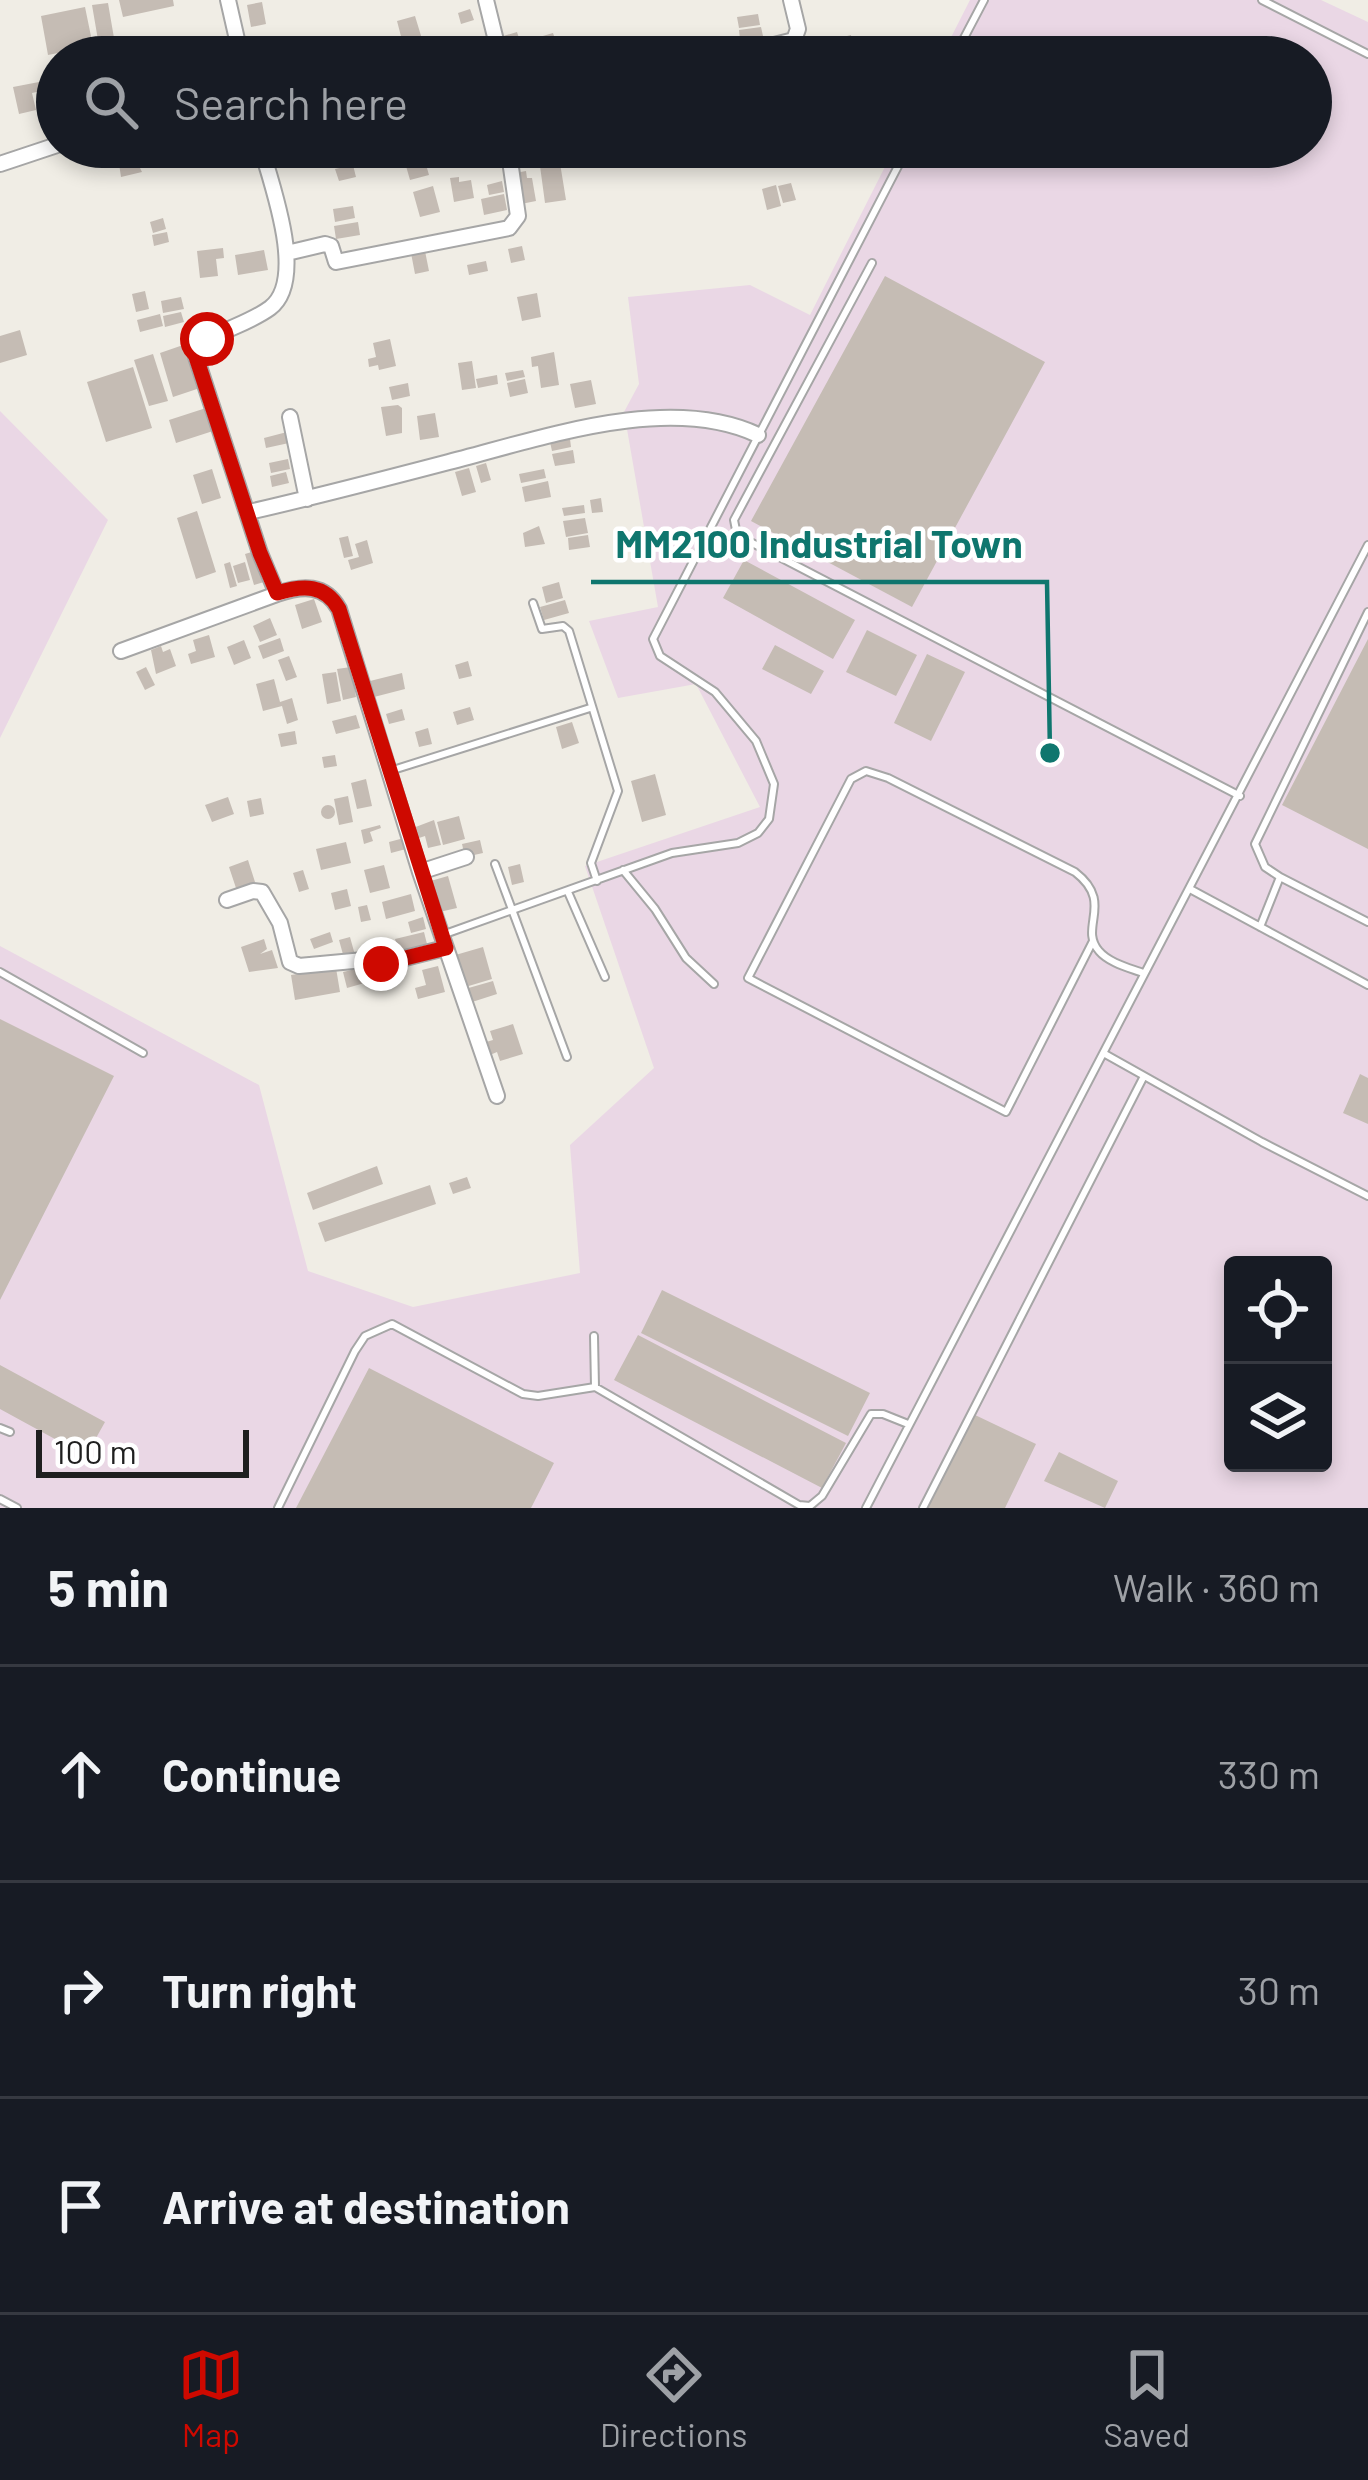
<!DOCTYPE html>
<html lang="en">
<head>
<meta charset="utf-8">
<style>
  :root { --surface:#171b24; --page:#242831; --text:#f1f3f6; --muted:#9ea1a6; --line:#363941; --accent:#ce0900 }
  body { margin:0; font-family:Barlow,sans-serif; background:var(--page); color:var(--text) }
  .controls { position:absolute; right:36px; bottom:36px; display:grid; overflow:hidden; border-radius:12px; box-shadow:0 6px 18px #0003 }
  .controls button { width:108px; height:108px; display:grid; place-items:center; padding:0; border:0; border-bottom:3px solid var(--line); background:var(--surface); color:var(--text); font:60px sans-serif }
  .scale { position:absolute; left:36px; bottom:30px; width:213px; box-sizing:border-box; padding-left:12px; border:6px solid #1f1f1f; border-top:0; font-size:33px; line-height:42px; white-space:nowrap; color:#1f1f1f; -webkit-text-stroke:9px #fff; paint-order:stroke }
  .stop { position:absolute; width:36px; height:36px; margin:-27px; border:9px solid #ce0900; border-radius:50%; background:#fff }
  .stop.end { background:#ce0900; border-color:#fff; box-shadow:0 3px 12px #0008 }
  .list { margin:0; padding:0; list-style:none }
  h2 { display:flex; justify-content:space-between; align-items:center; height:156px; margin:0; padding:0 48px; font-size:51px }
  h2 small { font-size:39px; font-weight:400; color:var(--muted) }
  .list li { display:grid; grid-template-columns:78px 1fr auto; gap:36px; align-items:center; box-sizing:border-box; height:216px; padding:0 48px; border-top:3px solid var(--line) }
  .list b { display:block; font-size:45px; white-space:nowrap }
  .list em { font-size:39px; font-style:normal; color:var(--muted) }
  .icon { flex:none; width:66px; height:66px; fill:none; stroke:currentColor; stroke-width:2; stroke-linecap:round; stroke-linejoin:round }
  .map { position:relative; flex:none; width:1368px; height:1508px; overflow:hidden }
  .search { position:absolute; background:var(--surface); box-shadow:0 6px 18px #0003; left:36px; right:36px; top:36px; height:132px; display:flex; align-items:center; gap:30px; box-sizing:border-box; padding:0 42px; border-radius:66px; color:var(--muted); font-size:45px }
  .sheet { height:804px; background:var(--surface) }
  nav { display:flex; justify-content:space-around; align-items:center; box-sizing:border-box; height:168px; border-top:3px solid var(--line); background:var(--surface); font-size:33px; color:var(--muted) }
  nav a { display:grid; justify-items:center; gap:6px }
  nav .on { color:var(--accent) }
  .map>svg:first-child { display:block }
</style>
</head>
<body>
<div class="map">
<svg width="1368" height="1508" viewBox="0 0 1368 1508">
  <rect width="100%" height="100%" fill="#f0ede5"/>
  <!-- industrial -->
  <path fill="#ead7e5" fill-rule="evenodd" d="M970 0H1321L1368 22V1508H0V946L259 1085 308 1271 413 1307 580 1273 570 1145 654 1068 585 866 760 807 696 684 618 698 589 621 658 607 624 412 639 384 628 297 750 285 810 315 895 147H1311V57H941ZM1233 1265H1323V1463H1233Z
    M0 411 108 520 0 738Z"/>
  <!-- building -->
  <path fill="#c5bcb4" d="M119 0H173L174 6 123 17Z
    M262 2 266 24 251 27 247 5Z
    M108 3 114 38 98 40 92 5Z
    M85 7 93 46 48 55 41 16Z
    M470 9 474 20 461 24 458 13Z
    M758 14 760 25 739 28 737 17Z
    M415 16 422 39 403 44 397 21Z
    M761 27 763 36 740 39 739 30Z
    M517 32 520 41 503 47 500 37Z
    M553 33 557 45 534 51 532 45 537 43 536 38Z
    M851 35 854 57H818L815 44Z
    M270 42 272 57H255L252 44Z
    M520 43 525 57H507L504 48Z
    M457 46 459 57H442L441 50Z
    M39 82 41 91 32 93 36 110 19 114 13 87Z
    M140 147H155L157 161 143 163Z
    M157 147H171L173 158 159 161Z
    M189 147H203V153L212 152 214 160 191 164Z
    M741 147H760L763 156 745 162Z
    M133 154 142 172 121 177 118 157Z
    M425 161 429 175 410 180 406 166Z
    M560 163 566 200 545 203 540 166Z
    M353 165 356 177 339 181 335 169Z
    M526 171 527 178H532L536 201 521 204 515 173Z
    M459 177V182L471 180 474 198 454 202 450 178Z
    M502 181 504 192 489 195 487 185Z
    M791 183 796 200 783 203 778 186Z
    M776 185 781 206 767 210 762 189Z
    M433 186 440 212 420 217 413 192Z
    M504 194 507 210 484 215 481 199Z
    M353 206 355 218 335 222 333 209Z
    M163 218 166 229 153 233 150 222Z
    M358 222 360 235 336 239 334 226Z
    M167 232 169 242 154 246 152 235Z
    M522 246 525 260 511 263 508 249Z
    M223 248 224 258 216 259 218 276 200 278 197 251Z
    M264 250 268 270 238 275 235 255Z
    M425 251 429 271 415 274 411 253Z
    M486 261 488 271 469 275 467 265Z
    M885 276 1045 362 912 607 751 521Z
    M145 291 149 309 136 312 132 294Z
    M537 293 541 317 522 321 517 297Z
    M181 297 184 309 163 313 161 301Z
    M181 312 184 322 165 327 163 316Z
    M160 314 163 326 140 332 137 320Z
    M20 330 27 355 0 363V336Z
    M390 339 396 366 379 370 378 365 369 367 368 359 376 357 373 343Z
    M186 344 200 388 173 397 160 353Z
    M554 352 559 385 541 388 538 366 532 367 531 357Z
    M153 354 168 401 149 406 134 360Z
    M472 361 476 388 462 390 458 363Z
    M133 367 152 428 106 442 87 382Z
    M523 370 525 377 507 381 505 373Z
    M497 375 498 384 478 388 476 379Z
    M525 379 528 393 510 397 507 383Z
    M591 380 596 404 575 408 570 384Z
    M408 383 410 396 392 400 389 387Z
    M398 405 402 408V433L386 436 381 407Z
    M206 408 213 431 176 443 169 420Z
    M435 413 439 437 420 440 417 416Z
    M287 432 289 443 266 448 264 438Z
    M570 439 571 447 552 451 550 442Z
    M573 450 575 463 555 466 552 454Z
    M288 459 290 469 271 473 269 463Z
    M486 463 491 480 481 483 476 466Z
    M469 468 476 492 462 496 455 472Z
    M212 469 221 498 202 504 193 475Z
    M544 469 546 478 521 483 519 474Z
    M286 472 289 483 272 487 270 476Z
    M548 481 551 497 525 502 522 487Z
    M601 498 603 512 592 513 590 500Z
    M584 505 585 513 564 516 562 508Z
    M197 511 216 572 196 579 177 518Z
    M585 518 588 533 566 537 563 521Z
    M539 526 545 544 525 547 523 533Z
    M588 535 590 547 569 550 568 538Z
    M348 536 353 556 344 558 339 538Z
    M367 540 373 563 351 570 348 560 359 557 355 544Z
    M255 551 264 582 254 585 245 554Z
    M744 560 855 620 833 659 723 598Z
    M230 562 237 586 230 588 224 564Z
    M245 562 250 580 238 583 233 566Z
    M559 582 563 598 546 603 542 587Z
    M314 599 322 622 302 629 295 605Z
    M565 600 569 613 544 620 540 607Z
    M270 618 277 635 260 642 253 626Z
    M867 630 917 655 896 696 846 672Z
    M209 635 215 657 191 664 188 654 196 651 193 640Z
    M280 638 284 651 263 659 258 646Z
    M1368 639V849L1282 805Z
    M244 640 251 658 234 665 227 647Z
    M775 645 824 671 811 694 762 669Z
    M161 646 163 652 170 649 176 666 156 674 151 650Z
    M927 654 965 672 931 741 894 723Z
    M289 656 297 677 286 681 278 660Z
    M468 661 472 676 459 679 455 665Z
    M146 667 155 685 145 690 136 672Z
    M351 667 356 697 343 700 337 669Z
    M336 672 341 701 327 704 322 674Z
    M402 673 405 689 374 697 370 681Z
    M274 679 280 702 292 698 298 720 287 724 282 706 263 711 256 684Z
    M470 707 474 720 457 725 453 712Z
    M402 709 405 720 389 724 386 714Z
    M356 715 360 728 336 734 332 721Z
    M572 722 579 743 562 749 556 727Z
    M428 728 432 744 419 747 415 732Z
    M295 731 297 744 281 747 278 734Z
    M335 755 337 766 324 768 322 757Z
    M655 774 666 815 642 822 631 781Z
    M366 779 372 806 357 809 351 783Z
    M348 796 353 822 339 825 334 799Z
    M228 797 234 814 212 822 205 805Z
    M261 798 264 814 250 817 247 801Z
    M321 812a7 7 0 1 1 14 0a7 7 0 1 1-14 0Z
    M459 816 465 839 443 845 437 822Z
    M434 820 441 845 428 848 425 836 416 839 413 828Z
    M380 825 381 828 370 832 373 841 364 844 361 830Z
    M404 838 406 849 391 853 389 842Z
    M480 840 483 853 465 857 462 844Z
    M346 842 351 863 321 870 316 849Z
    M248 860 255 882 236 888 229 867Z
    M520 864 524 882 512 885 508 867Z
    M384 865 390 888 370 893 364 870Z
    M303 870 309 889 299 892 293 873Z
    M448 876 457 908 435 913 427 882Z
    M347 889 351 906 335 910 331 893Z
    M411 894 415 911 386 919 382 902Z
    M367 905 371 920 361 922 358 907Z
    M423 917 426 929 411 933 408 922Z
    M330 932 333 942 314 949 310 939Z
    M424 932 427 944 414 948 416 955 401 959 395 939Z
    M350 937 355 955 344 958 339 940Z
    M264 939 267 949 260 954 272 950 278 968 249 972 241 947Z
    M483 947 492 979 462 988 452 956Z
    M438 966 445 992 418 999 415 988 426 985 422 970Z
    M364 967 368 982 347 988 343 972Z
    M336 968 340 992 295 1000 291 975Z
    M387 972 390 986 375 989 372 975Z
    M493 981 497 994 469 1003 465 989Z
    M0 1019 114 1076 0 1300Z
    M513 1024 523 1054 500 1061 497 1052 490 1055 486 1042 493 1040 490 1031Z
    M1360 1074 1368 1078V1124L1343 1113Z
    M377 1166 383 1184 313 1210 307 1193Z
    M467 1177 471 1188 453 1194 449 1183Z
    M430 1185 436 1204 325 1242 318 1223Z
    M662 1290 870 1393 848 1436 641 1333Z
    M638 1335 846 1443 822 1488 614 1380Z
    M0 1365 105 1422 86 1456 0 1409Z
    M369 1368 554 1463 531 1508H296Z
    M973 1414 1036 1444 1005 1508H927Z
    M1059 1452 1118 1481 1105 1508 1044 1481Z"/>
  <g fill="none" stroke-linecap="round" stroke-linejoin="round">
    <defs>
      <path id="lane" d="M1262 0 1368 54
        M954 57 984 0
        M872 263 734 520 737 535 1240 796
        M533 603 542 629 563 626 569 631 618 791 591 863 597 881
        M393 770 590 708
        M495 864 567 1057
        M623 870 655 909 686 958 714 984
        M1280 877 1368 922
        M1190 889 1368 985
        M568 892 605 977
        M1260 927 1280 877 1265 867 1255 844 1368 612
        M445 934 672 853 738 843 758 833 769 819 774 784 756 741 715 692 660 656 653 639 908 147
        M1093 941 1006 1112 748 978 851 779 866 771 888 778 1075 872C1115 903 1078 927 1099 951 1109 963 1130 968 1143 973
        M0 972 143 1053
        M1105 1054 1262 1142 1368 1196
        M594 1336 595 1387
        M0 1428 10 1432
        M0 1499 17 1508
        M278 1508 355 1351 365 1336 392 1324 523 1394 538 1396 595 1387 799 1505 810 1506 822 1496 871 1414H883L908 1424
        M866 1508 1368 545
        M923 1508 1144 1076"/>
      <path id="street" d="M228 0 241 57
        M486 0 500 57
        M726 57 794 40 798 29 791 0
        M261 147C272 186 307 280 270 308 247 325 217 330 196 349V357L260 553 277 594C303 585 325 584 339 609L420 872 497 1096
        M0 164 57 145
        M287 253 325 244 331 246 336 262 509 228 518 216 508 147
        M290 417 307 499
        M249 512C315 497 380 480 445 463 537 440 667 392 758 435
        M121 651 277 594
        M420 872 466 857
        M227 900 253 891 262 892 280 923 290 962 299 966 364 960 381 964 445 948"/>
    </defs>
    <!-- lane casing -->
    <use href="#lane" stroke="#a6a6a6" stroke-width="10"/>
    <!-- street casing -->
    <use href="#street" stroke="#a6a6a6" stroke-width="18"/>
    <!-- lane -->
    <use href="#lane" stroke="#fff" stroke-width="6"/>
    <!-- street -->
    <use href="#street" stroke="#fff" stroke-width="14"/>
  </g>
  <g fill="none" stroke-linecap="round" stroke-linejoin="round">
    <!-- route -->
    <path stroke="#ce0900" stroke-width="15" d="M207 339 196 349V357L260 553 277 593C303 585 325 584 339 609L446 948 381 964"/>
  </g>
  <!-- callouts -->
  <path fill="none" stroke="#0f766e" stroke-width="4.5" d="M1050 753L1047 582H591"/>
  <circle fill="#0f766e" stroke="#fff" stroke-width="4.5" cx="1050" cy="753" r="12"/>
  <g font-size="39" text-anchor="middle" font-weight="bold" fill="#0f766e" stroke="#fff" stroke-width="9" stroke-linejoin="round" paint-order="stroke">
    <text x="819" y="558">MM2100 Industrial Town</text>
  </g>
</svg>
<div class="controls">
<button><svg class="icon" aria-label="locate" viewBox="0 0 24 24"><circle cx="12" cy="12" r="6"/><path d="M12 2v4M12 18v4M2 12h4M18 12h4"/></svg></button>
<button><svg class="icon" aria-label="layers" viewBox="0 0 24 24"><path d="M12 4l9 5-9 5-9-5zM3 14l9 5 9-5"/></svg></button>
</div>
<div class="scale">100 m</div>
<div class="stop" style="left:207px;top:339px"></div>
<div class="stop end" style="left:381px;top:964px"></div>
<div class="search"><svg class="icon" aria-label="search" viewBox="0 0 24 24"><circle cx="10" cy="10" r="6"/><path d="M15 15l6 6"/></svg>Search here</div>
</div>
<section class="sheet">
<h2>5 min<small>Walk · 360 m</small></h2>
<ul class="list">
<li><svg class="icon" aria-label="ahead" viewBox="0 0 24 24"><path d="M12 20V5M6 11l6-6 6 6"/></svg><div><b>Continue</b></div><em>330 m</em></li>
<li><svg class="icon" aria-label="right" viewBox="0 0 24 24"><path d="M7 20v-9h11M14 6l5 5-5 5"/></svg><div><b>Turn right</b></div><em>30 m</em></li>
<li><svg class="icon" aria-label="arrive" viewBox="0 0 24 24"><path d="M6 21V4h12l-3 4 3 4H6"/></svg><div><b>Arrive at destination</b></div></li>
</ul>
</section>
<nav>
<a class="on"><svg class="icon" aria-label="map" viewBox="0 0 24 24"><path d="M3 6l6-2 6 2 6-2v14l-6 2-6-2-6 2zM9 4v14M15 6v14"/></svg>Map</a>
<a><svg class="icon" aria-label="directions" viewBox="0 0 24 24"><path d="M12 3l9 9-9 9-9-9zM9 14v-3h6M13 9l2 2-2 2"/></svg>Directions</a>
<a><svg class="icon" aria-label="saved" viewBox="0 0 24 24"><path d="M7 4h10v16l-5-4-5 4z"/></svg>Saved</a>
</nav>
</body>
</html>
